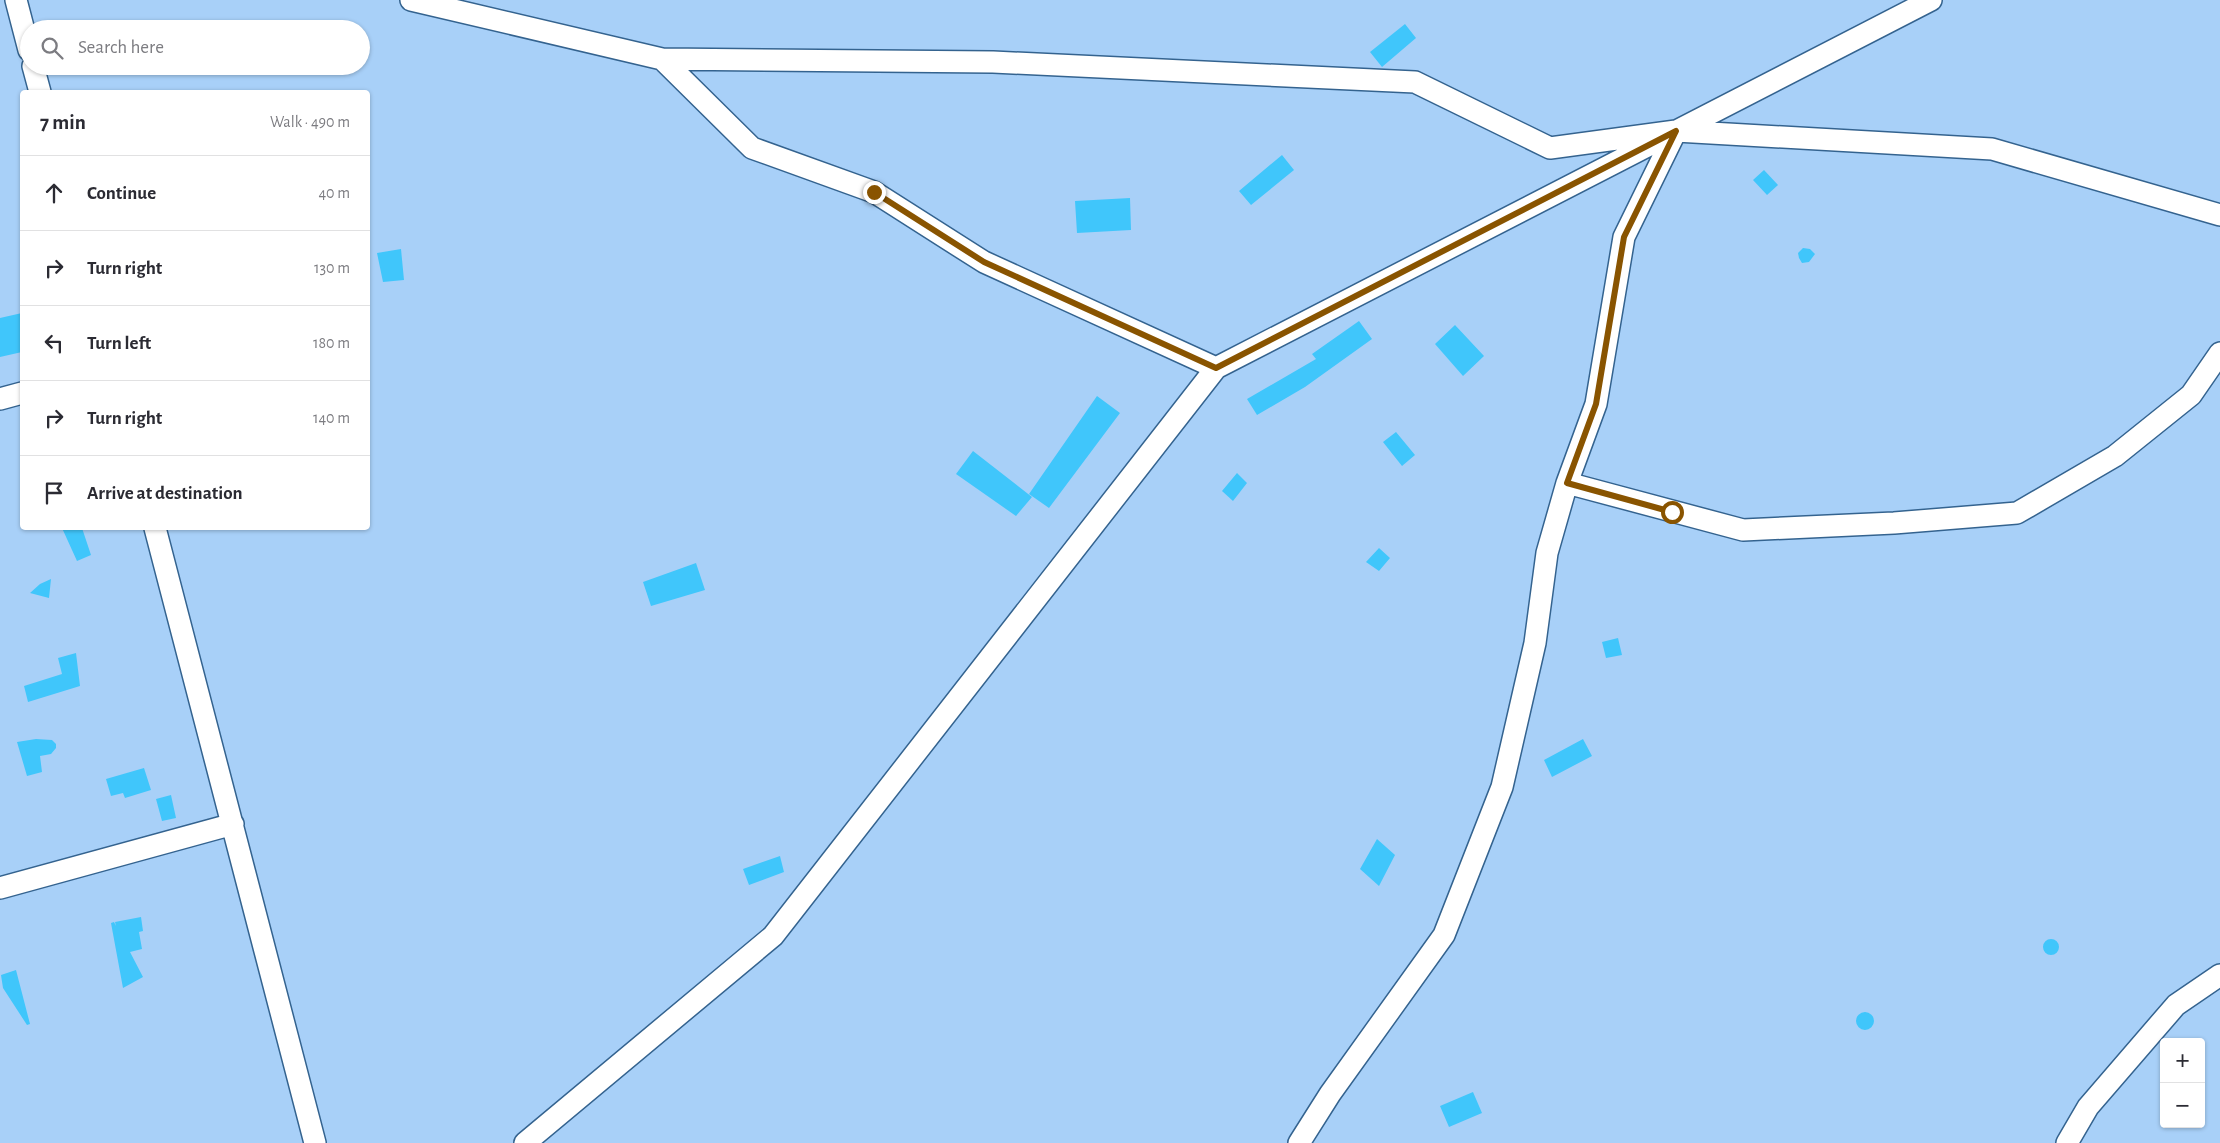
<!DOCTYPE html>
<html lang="en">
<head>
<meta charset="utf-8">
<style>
  :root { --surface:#fff; --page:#f2f2f3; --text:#2b2b33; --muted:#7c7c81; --line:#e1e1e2 }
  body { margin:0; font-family:"Alegreya Sans",sans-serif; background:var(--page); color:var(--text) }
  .controls { position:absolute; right:15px; bottom:15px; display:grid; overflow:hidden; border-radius:5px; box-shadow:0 1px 4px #0004 }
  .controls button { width:45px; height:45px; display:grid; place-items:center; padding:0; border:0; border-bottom:1px solid var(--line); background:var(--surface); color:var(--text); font:25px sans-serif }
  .stop { position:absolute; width:15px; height:15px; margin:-11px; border:4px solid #895400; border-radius:50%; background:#fff }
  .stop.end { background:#895400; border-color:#fff; box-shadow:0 1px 5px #0008 }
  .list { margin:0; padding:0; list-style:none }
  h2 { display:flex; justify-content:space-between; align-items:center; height:65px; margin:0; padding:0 20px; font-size:21px }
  h2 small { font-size:16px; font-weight:400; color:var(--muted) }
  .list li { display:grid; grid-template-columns:32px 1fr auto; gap:15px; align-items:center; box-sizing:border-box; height:75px; padding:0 20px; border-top:1px solid var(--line) }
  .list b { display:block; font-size:19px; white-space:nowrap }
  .list em { font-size:16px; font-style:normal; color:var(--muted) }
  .icon { flex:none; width:28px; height:28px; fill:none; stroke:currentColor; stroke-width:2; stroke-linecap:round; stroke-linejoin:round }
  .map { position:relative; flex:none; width:2220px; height:1143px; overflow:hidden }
  .search { position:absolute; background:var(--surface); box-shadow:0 1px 4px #0004; left:20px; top:20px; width:350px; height:55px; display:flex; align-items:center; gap:12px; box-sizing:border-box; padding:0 18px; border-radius:28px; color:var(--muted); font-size:19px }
  .panel { position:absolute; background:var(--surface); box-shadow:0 1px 4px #0004; left:20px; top:90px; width:350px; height:440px; border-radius:5px }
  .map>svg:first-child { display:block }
</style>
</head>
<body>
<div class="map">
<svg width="2220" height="1143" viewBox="0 0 2220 1143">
  <rect width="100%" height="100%" fill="#a8d0f8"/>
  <!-- building -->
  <path fill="#40c6fb" d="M1405 24 1416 38 1382 67 1370 52Z
    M1282 155 1294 170 1251 205 1239 191Z
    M1764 170 1778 185 1767 195 1753 180Z
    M1130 198 1131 230 1077 233 1075 201Z
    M1803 248 1810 249 1815 254 1809 262 1802 263 1799 258 1798 253Z
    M401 249 404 280 383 282 377 253Z
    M22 313V352L0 357V318Z
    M1359 321 1372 339 1305 387 1257 415 1247 399 1316 359 1312 354Z
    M1455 325 1484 356 1463 376 1435 344Z
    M1097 396 1120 413 1049 508 1029 494Z
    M1396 432 1415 455 1402 466 1383 442Z
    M973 451 1032 497 1016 516 956 474Z
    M1237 473 1247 483 1233 501 1222 491Z
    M62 528H82L91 555 77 561Z
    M1379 548 1390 558 1379 571 1366 562Z
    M696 563 705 590 651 606 643 582Z
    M51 579 49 598 30 593 40 584Z
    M1618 638 1622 655 1606 658 1602 642Z
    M76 653 80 686 28 702 24 686 62 674 58 658Z
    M36 739 52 740 56 744V748L51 754 40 756 42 772 27 776 17 742Z
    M1583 739 1592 756 1552 777 1544 760Z
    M144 768 151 790 125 798 123 793 111 796 106 779Z
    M171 795 176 818 162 821 156 799Z
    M1377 839 1395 855 1379 886 1360 869Z
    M780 856 784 872 749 885 743 869Z
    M141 917 143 931 139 932 142 949 130 952 143 977 123 988 111 923 114 922 116 926 115 922Z
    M2043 947a8 8 0 1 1 16 0a8 8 0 1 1-16 0Z
    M16 970 30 1024 27 1025 3 988 1 975Z
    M1856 1021a9 9 0 1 1 18 0a9 9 0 1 1-18 0Z
    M1473 1092 1482 1113 1449 1127 1440 1106Z"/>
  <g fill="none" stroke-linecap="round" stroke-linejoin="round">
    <defs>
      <path id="street" d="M16 0 29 50
        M411 0 662 59 752 148 874 192 984 262 1216 368 1931 0
        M662 59 993 62 1415 82 1550 148 1676 131 1992 149 2220 215
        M33 66 40 92
        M1676 131 1624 237 1596 404 1567 483 1743 530 1894 523 2017 513 2115 456 2191 395 2220 353
        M0 399 22 393
        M155 528 315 1143
        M0 888 233 824
        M525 1143 773 936 1216 368
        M1299 1143 1330 1094 1444 935 1502 787 1535 643 1547 553 1567 483
        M2067 1143 2088 1107 2176 1005 2220 975"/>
    </defs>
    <!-- street casing -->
    <use href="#street" stroke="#34638f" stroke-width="24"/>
    <!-- street -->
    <use href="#street" stroke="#fff" stroke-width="21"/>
  </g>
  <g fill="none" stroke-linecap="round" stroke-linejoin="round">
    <!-- route -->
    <path stroke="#895400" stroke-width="6" d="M874 192 984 262 1216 368 1676 131 1624 237 1596 404 1567 483 1672 512"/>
  </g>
</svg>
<div class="controls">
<button>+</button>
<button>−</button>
</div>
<div class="stop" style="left:1672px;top:512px"></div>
<div class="stop end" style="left:874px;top:192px"></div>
<div class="search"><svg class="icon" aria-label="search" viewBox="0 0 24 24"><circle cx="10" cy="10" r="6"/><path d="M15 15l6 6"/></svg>Search here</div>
<section class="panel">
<h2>7 min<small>Walk · 490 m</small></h2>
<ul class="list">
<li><svg class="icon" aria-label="ahead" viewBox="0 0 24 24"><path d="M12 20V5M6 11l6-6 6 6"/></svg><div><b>Continue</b></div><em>40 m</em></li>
<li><svg class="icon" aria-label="right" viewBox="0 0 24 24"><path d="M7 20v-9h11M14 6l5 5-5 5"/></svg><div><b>Turn right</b></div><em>130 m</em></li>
<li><svg class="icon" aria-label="left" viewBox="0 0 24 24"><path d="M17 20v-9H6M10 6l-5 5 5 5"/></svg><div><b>Turn left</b></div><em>180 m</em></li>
<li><svg class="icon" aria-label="right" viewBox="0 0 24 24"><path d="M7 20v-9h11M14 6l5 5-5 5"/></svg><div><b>Turn right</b></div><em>140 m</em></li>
<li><svg class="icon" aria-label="arrive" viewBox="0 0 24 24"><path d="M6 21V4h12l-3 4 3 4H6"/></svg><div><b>Arrive at destination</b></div></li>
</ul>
</section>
</div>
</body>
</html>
